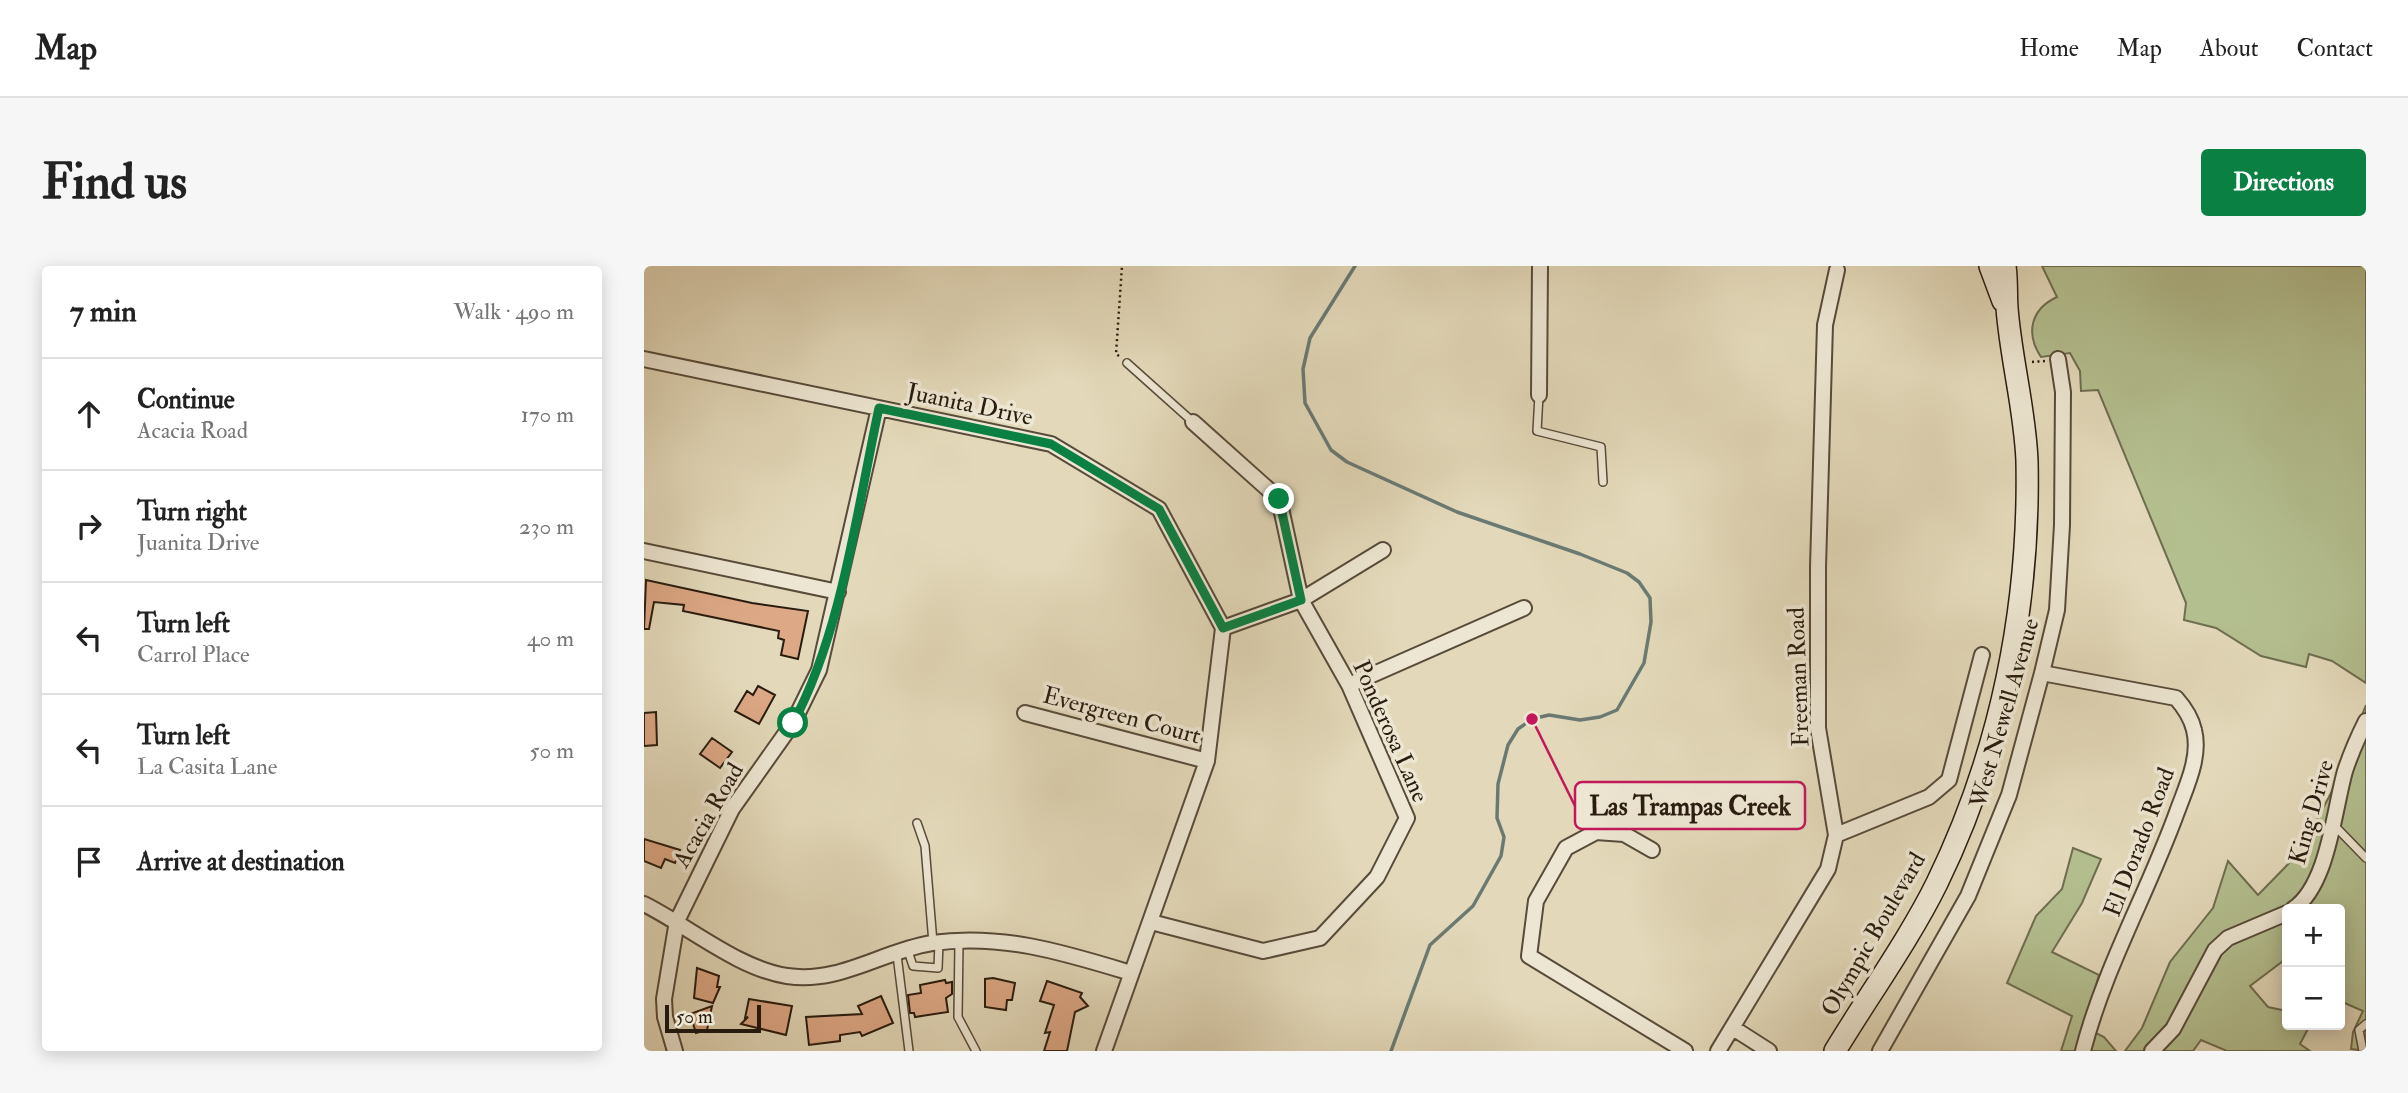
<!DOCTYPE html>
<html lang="en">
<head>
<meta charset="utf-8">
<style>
  :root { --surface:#fff; --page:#f6f6f6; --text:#222; --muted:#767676; --line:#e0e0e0; --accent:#0b8043 }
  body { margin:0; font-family:"IM FELL Double Pica",serif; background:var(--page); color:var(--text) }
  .controls { position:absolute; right:21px; bottom:21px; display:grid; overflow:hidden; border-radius:7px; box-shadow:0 4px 18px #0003 }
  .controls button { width:63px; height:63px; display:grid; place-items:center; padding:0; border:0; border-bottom:2px solid var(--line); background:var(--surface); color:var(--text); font:35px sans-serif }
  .scale { position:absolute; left:21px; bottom:18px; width:96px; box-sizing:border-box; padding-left:7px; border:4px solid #291c0f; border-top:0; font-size:19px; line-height:24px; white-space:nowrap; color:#291c0f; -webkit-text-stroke:5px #ede6d2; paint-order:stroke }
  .stop { position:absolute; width:21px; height:21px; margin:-16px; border:5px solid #0b8043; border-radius:50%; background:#fff }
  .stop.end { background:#0b8043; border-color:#fff; box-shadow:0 2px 7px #0008 }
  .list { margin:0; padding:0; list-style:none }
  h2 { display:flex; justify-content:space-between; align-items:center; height:91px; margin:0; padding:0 28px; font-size:30px }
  h2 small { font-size:23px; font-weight:400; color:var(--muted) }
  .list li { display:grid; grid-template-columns:46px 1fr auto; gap:21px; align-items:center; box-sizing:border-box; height:112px; padding:0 28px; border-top:2px solid var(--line) }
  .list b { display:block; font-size:26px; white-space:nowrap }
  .list p { margin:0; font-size:23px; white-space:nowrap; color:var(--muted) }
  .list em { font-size:23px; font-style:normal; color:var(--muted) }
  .icon { flex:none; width:38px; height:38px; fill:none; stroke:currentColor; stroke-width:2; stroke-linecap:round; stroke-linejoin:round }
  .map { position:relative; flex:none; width:1722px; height:785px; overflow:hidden; border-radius:7px }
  header { display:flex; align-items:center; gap:42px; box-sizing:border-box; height:98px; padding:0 35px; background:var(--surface); border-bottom:2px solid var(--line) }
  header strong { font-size:33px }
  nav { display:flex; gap:38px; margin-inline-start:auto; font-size:24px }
  .intro { display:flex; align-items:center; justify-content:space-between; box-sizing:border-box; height:168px; padding:0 42px }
  h1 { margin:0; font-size:49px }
  .button { padding:18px 32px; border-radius:7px; background:var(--accent); color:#fff; font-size:24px; font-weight:700 }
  main { display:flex; gap:42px; padding:0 42px }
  aside { flex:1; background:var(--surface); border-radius:7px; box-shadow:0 4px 18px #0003 }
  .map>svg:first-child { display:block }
</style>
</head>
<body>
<header>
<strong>Map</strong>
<nav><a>Home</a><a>Map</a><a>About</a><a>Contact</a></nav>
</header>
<div class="intro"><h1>Find us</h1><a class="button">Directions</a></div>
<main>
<aside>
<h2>7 min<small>Walk · 490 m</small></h2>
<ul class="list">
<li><svg class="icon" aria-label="ahead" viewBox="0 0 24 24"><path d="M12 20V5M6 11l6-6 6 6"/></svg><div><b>Continue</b><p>Acacia Road</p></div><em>170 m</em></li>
<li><svg class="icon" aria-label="right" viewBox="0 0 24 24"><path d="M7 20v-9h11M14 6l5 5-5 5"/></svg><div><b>Turn right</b><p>Juanita Drive</p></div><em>230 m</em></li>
<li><svg class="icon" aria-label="left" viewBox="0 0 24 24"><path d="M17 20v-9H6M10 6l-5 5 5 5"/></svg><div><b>Turn left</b><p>Carrol Place</p></div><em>40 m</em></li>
<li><svg class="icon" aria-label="left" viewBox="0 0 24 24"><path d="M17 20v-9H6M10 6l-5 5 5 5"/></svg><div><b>Turn left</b><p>La Casita Lane</p></div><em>50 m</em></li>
<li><svg class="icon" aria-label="arrive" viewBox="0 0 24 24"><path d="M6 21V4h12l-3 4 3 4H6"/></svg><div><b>Arrive at destination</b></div></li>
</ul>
</aside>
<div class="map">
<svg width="1722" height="785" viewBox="0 0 1722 785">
  <rect width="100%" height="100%" fill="#e3d9ba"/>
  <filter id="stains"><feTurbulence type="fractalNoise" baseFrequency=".00286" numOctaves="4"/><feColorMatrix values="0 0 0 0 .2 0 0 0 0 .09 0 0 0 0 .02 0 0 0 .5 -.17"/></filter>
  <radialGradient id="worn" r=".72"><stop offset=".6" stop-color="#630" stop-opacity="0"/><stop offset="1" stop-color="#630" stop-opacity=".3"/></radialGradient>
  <!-- green -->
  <path fill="#b4bf90" stroke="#6e6e50" stroke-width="2" d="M1398 0H1722V417L1688 395 1665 388 1662 401 1617 390 1572 362 1540 354 1542 337 1454 124 1437 125 1436 105 1426 87 1397 91C1381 67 1387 43 1413 31Z
    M1722 439V785L1707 783 1709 766 1719 745 1696 735V643H1643V692L1606 720 1624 741 1643 745V759H1666L1656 778 1666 785H1583L1557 774 1549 785H1481L1498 762 1526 696 1569 642 1584 595 1614 629 1656 586 1687 527Z
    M1429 582 1457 593 1438 637 1408 686 1455 709 1440 761 1460 771 1472 785H1417L1428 750 1363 717 1392 650 1418 623Z"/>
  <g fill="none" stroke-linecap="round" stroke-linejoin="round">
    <!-- stream -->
    <path stroke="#6a7a73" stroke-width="3.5" d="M711 0 666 72 659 103 661 137 687 184 703 196 813 246 936 288 983 307 995 316 1006 332 1007 356 1000 397 973 444 956 451 936 454 905 449 888 453 874 463 864 479 854 518 853 552 860 571 857 590 829 640 786 679 747 785"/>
  </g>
  <!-- building -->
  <path fill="#dda886" stroke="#291c0f" stroke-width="2" d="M2 314 108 337 164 345 154 393 137 389 140 374 134 372 135 365 39 345 40 339 10 336 5 363H0Z
    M114 420 131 429 115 458 91 445 103 425 109 429Z
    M12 446 13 479 0 480V447Z
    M68 472 88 486 76 502 56 488Z
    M0 573 36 584 31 597 21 593 17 602 0 595Z
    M53 702 75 710 73 721H76L69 737 50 732Z
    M349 712 371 717 368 734H363L362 744 341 741V713Z
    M301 714 302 717 308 716V728L302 732 304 746 271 751 270 747H266L264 729 277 727 276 719Z
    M403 715 438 727 436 731 444 740 431 746 423 785H400L406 766 401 767 410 739 396 735Z
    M237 730 249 757 218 770 216 766 196 769V775L165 779 162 751 218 748 214 740Z
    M105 733 148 740 142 769 97 758 104 751 101 752Z
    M68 740 63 764 52 767 46 748Z"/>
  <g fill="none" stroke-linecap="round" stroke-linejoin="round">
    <defs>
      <path id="lane" d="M483 97 549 156
        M895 129 893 165 957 181 959 216
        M273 557 281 580 289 677
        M1688 557 1722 592
        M315 676 314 751 332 785
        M264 685 269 700 294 702 295 677
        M253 689 265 785
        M1719 785 1715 764 1722 758"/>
      <path id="street" d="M0 93 407 178 515 243 579 362 563 495 460 785
        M895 129 896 0
        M0 285 194 326
        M579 362 657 334 739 284
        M1398 407 1532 432C1540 441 1547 451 1550 464 1557 491 1542 521 1533 546 1504 626 1460 703 1439 785
        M705 419 880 342
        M381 447 563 495
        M1192 569 1285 531 1305 514 1338 389
        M1008 584 980 568 952 566 922 582 892 635 885 690 1041 785
        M0 638C44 660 95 703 143 710 196 718 238 685 288 677 358 667 421 687 487 707
        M1649 643C1684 620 1690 544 1701 505 1707 487 1714 471 1722 455
        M507 656 619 685 676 672 733 611 763 552 705 419 657 334 635 233 549 156
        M1089 762 1125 785
        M31 785 21 751 20 733 33 655 88 543 149 457 175 404 235 142
        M1074 785 1184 603 1192 569 1174 462V301L1181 59 1193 4
        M1236 785 1324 630 1365 529 1398 407 1413 344 1418 259 1419 126 1414 93
        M1508 785 1529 763 1571 684 1584 672 1643 647"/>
      <path id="secondary" d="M1346 0 1359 35
        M1191 785C1223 732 1266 672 1293 617 1357 486 1386 341 1383 195 1381 143 1367 94 1363 42 1362 28 1363 14 1361 0"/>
    </defs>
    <!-- lane casing -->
    <use href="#lane" stroke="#584b3a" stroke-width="10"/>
    <!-- street casing -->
    <use href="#street" stroke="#584b3a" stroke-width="18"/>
    <!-- secondary casing -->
    <use href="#secondary" stroke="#291c0f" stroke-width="24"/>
    <!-- path -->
    <path stroke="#291c0f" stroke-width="2.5" stroke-dasharray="2 3.5" stroke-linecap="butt" d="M475 90 472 88 478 0
      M1388 96 1402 95"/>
    <!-- lane -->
    <use href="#lane" stroke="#ede6d2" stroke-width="7"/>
    <!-- street -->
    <use href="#street" stroke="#ede6d2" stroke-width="14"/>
    <!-- secondary -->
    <use href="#secondary" stroke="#ede6d2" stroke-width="21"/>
  </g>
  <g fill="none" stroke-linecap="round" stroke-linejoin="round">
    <!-- route -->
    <path stroke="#0b8043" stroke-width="9" d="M149 457C198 366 213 243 235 142L407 178 515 243 579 362 657 334 635 233"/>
  </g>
  <g text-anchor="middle" stroke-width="7" stroke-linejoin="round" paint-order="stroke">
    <!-- street labels -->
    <g font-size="24" fill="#291c0f" stroke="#ede6d2">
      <text transform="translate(326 138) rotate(12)" y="8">Juanita Drive</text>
      <text transform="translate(1154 411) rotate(-92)" y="8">Freeman Road</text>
      <text transform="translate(1360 447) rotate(-74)" y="8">West Newell Avenue</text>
      <text transform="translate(478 449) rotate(15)" y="8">Evergreen Court</text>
      <text transform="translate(747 465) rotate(66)" y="8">Ponderosa Lane</text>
      <text transform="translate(1667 546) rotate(-74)" y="8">King Drive</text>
      <text transform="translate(64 549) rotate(-60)" y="8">Acacia Road</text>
      <text transform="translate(1495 576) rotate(-69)" y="8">El Dorado Road</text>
      <text transform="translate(1229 668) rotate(-60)" y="8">Olympic Boulevard</text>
    </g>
  </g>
  <!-- callouts -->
  <path fill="none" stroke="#c2185b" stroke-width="2.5" d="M888 453L931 540"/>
  <circle fill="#c2185b" stroke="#ede6d2" stroke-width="2.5" cx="888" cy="453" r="7"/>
  <rect fill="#ede6d2" stroke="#c2185b" stroke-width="2.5" x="931" y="516" width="230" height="47" rx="7"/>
  <g font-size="26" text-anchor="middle" font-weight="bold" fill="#291c0f">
    <text x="1046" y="549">Las Trampas Creek</text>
  </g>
  <rect width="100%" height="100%" filter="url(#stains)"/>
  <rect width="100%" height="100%" fill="url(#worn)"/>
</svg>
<div class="controls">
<button>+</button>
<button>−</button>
</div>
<div class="scale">50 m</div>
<div class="stop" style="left:149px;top:457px"></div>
<div class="stop end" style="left:635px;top:233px"></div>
</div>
</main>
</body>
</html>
